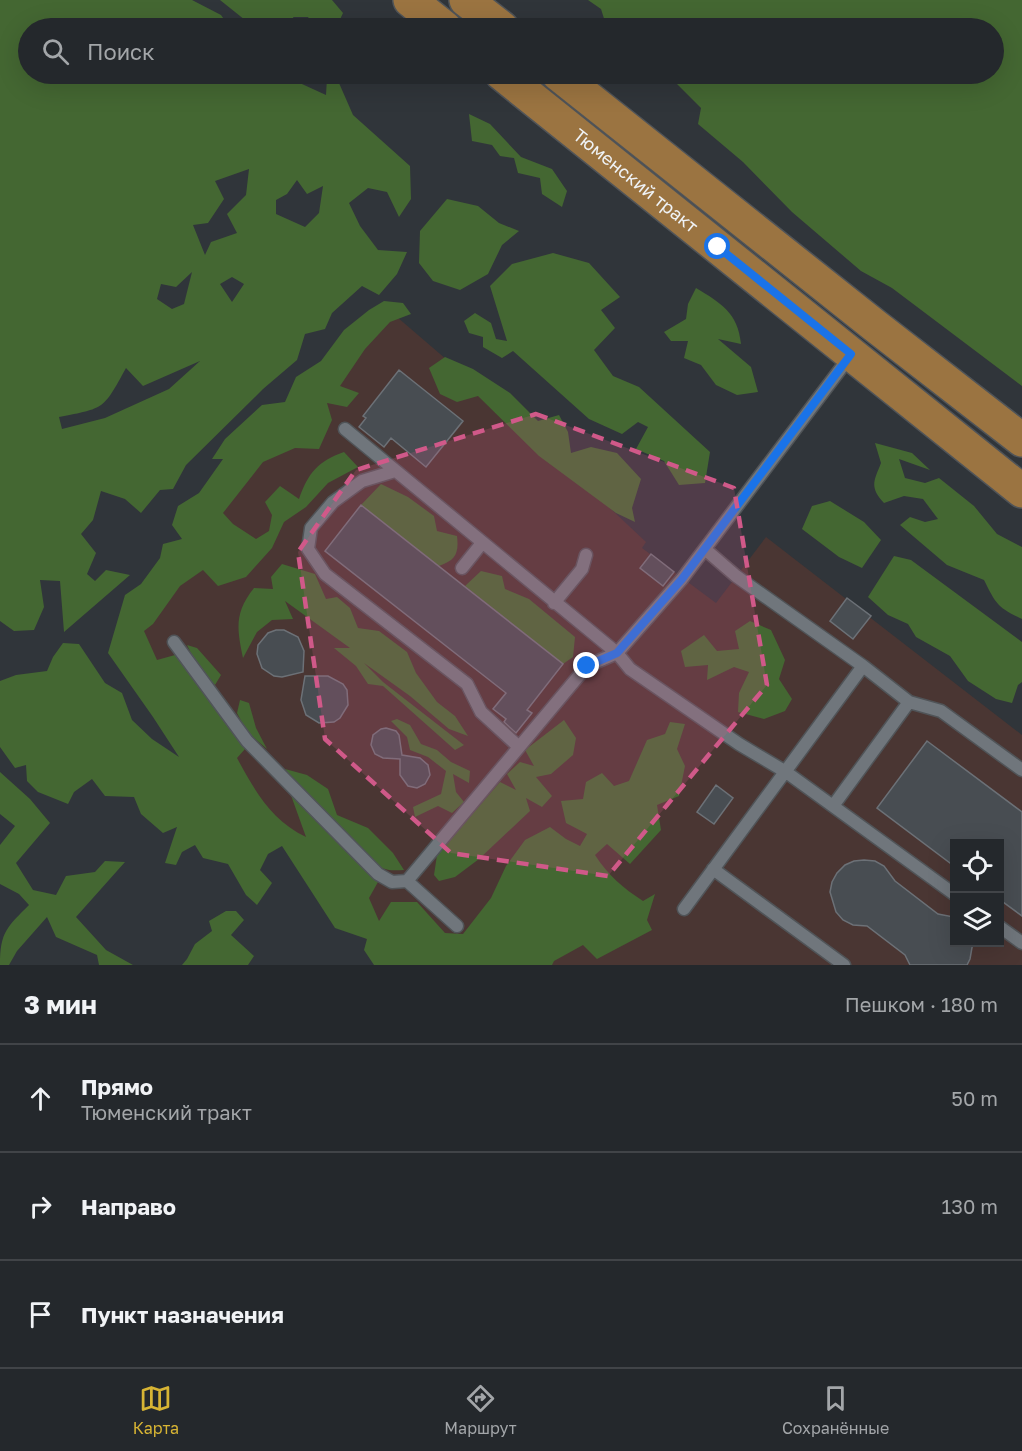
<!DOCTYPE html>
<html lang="ru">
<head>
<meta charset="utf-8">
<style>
  :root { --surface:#24282c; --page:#2c3034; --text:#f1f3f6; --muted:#a3a6a9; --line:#414448; --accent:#d7b434 }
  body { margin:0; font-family:"Golos Text",sans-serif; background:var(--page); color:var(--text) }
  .controls { position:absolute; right:18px; bottom:18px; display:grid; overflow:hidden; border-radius:0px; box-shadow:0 6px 24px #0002 }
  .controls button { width:54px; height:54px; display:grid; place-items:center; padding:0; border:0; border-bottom:2px solid var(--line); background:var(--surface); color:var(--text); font:30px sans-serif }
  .stop { position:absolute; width:18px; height:18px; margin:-14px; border:4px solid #1a73e8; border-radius:50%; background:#fff }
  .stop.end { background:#1a73e8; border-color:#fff; box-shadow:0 2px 6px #0008 }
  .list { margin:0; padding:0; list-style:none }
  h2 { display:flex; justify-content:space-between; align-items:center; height:78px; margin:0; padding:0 24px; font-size:26px }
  h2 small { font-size:20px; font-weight:400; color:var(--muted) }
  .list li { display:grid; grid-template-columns:39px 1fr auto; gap:18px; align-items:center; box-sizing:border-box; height:108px; padding:0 24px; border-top:2px solid var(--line) }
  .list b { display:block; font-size:22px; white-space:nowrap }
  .list p { margin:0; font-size:20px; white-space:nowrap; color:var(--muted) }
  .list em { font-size:20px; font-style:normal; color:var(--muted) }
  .icon { flex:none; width:33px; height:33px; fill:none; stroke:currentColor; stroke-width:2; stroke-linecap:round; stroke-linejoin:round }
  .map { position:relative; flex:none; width:1022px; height:965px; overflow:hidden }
  .search { position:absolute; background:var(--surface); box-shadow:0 6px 24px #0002; left:18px; right:18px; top:18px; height:66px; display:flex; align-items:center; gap:15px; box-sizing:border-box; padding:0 21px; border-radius:33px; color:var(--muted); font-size:22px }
  .sheet { height:402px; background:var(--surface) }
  nav { display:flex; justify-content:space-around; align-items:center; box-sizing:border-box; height:84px; border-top:2px solid var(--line); background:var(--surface); font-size:16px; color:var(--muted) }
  nav a { display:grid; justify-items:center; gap:3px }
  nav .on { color:var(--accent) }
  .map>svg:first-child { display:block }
</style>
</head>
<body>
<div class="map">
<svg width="1022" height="965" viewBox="0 0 1022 965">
  <rect width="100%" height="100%" fill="#30353a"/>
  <!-- industrial -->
  <path fill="#4a3633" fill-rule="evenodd" d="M390 311 510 414 646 542 642 548 716 603 766 537 1022 735V965H386L125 622 310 403ZM954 844H1000V942H954Z"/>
  <!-- green -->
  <path fill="#446732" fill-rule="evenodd" d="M0 0H192L221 15 230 28H28V74H280L326 95 327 78 339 83 353 115 410 166 411 199 399 217 387 192 368 188 349 203 360 226 378 250 407 252 397 274 379 295 362 286 332 313 325 329 305 334 297 360 263 389 186 465 173 489 160 490 141 513 125 499 101 491 93 520 81 534 96 553 87 574 95 581 106 570 130 575 64 632 60 581 40 580 44 607 34 630 14 631 0 621ZM249 169 246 195 227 214 237 233 211 242 205 255 193 225 208 223 224 199 215 181ZM297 180 307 194 323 186 319 213 305 227 276 214V200L287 194ZM192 272 184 304 172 309 157 299 161 284 176 287ZM232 277 244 284 232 302 220 284ZM200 361 169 389 105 418 62 429 59 417C105 408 103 410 126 368L143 386Z
    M220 0H332L343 13 336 28H315L308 17H293L298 28H255Z
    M588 0H1022V386L892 288 861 271 792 212 743 162 698 124 701 108 670 77 661 74H994V28H607L601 9Z
    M469 114 490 124 521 157 552 169 567 191 562 207 542 194 540 178 518 173 514 158 500 156 492 145 472 141Z
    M447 199 478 206 499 223 519 231 502 245 488 274 460 290 433 281 419 263 420 231Z
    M553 253 589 263 620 297 601 310 615 328 594 350 613 376 639 387 710 452 705 483 679 485 664 461 636 449 648 427 638 422 622 434 589 419 513 351 502 358 483 347V337L469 333 464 321 475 313 491 323 496 339 507 341 490 286 512 264Z
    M696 288C721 303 738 313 741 344L718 339 751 367 758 392 737 395 716 385 701 365 684 358 688 341H671L664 332 686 319 688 304Z
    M384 301 403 303 411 314 390 322 365 349 340 386 359 393 347 407 327 403 332 420 319 449 295 448 263 462 223 513 233 524 256 539 269 531 272 515 265 502 280 486 299 499C308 473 318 461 344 452L358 467 328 483 306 507 284 522 272 548 246 577 218 586 203 570 180 586 153 624 144 631 157 660 175 655 245 749 237 758C255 791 271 820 306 837L288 787 378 882 369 898 379 921 391 902H417L445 933 463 934 491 898 506 866 525 840 550 827 566 839 580 846 587 834 566 823 561 801 583 799 586 782 602 773 614 786 629 781 647 740 665 734 670 722 685 724 677 749 685 766 679 796 657 805 661 830 630 864 607 844 595 855C608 875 623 888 643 901L655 894 647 920 652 930 597 959 583 945 554 961 552 965H374L364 950 367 939 335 928 282 846 268 854 260 870 272 883 257 905 246 895 228 864 203 858 195 845 182 852 176 865 165 863 177 827 163 833 141 814 134 797 105 796 92 779 74 792 68 804 38 792 27 781 26 765 15 768 0 747V681L16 675 47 671 53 657 63 643 79 644 105 683 122 693 132 720 152 739 179 757 153 717 108 653 125 595 141 584 160 558 163 544 182 539 172 525 178 506 199 493 223 459H212L225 439 262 405 285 402 296 377 321 361 344 330 369 310Z
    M445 357 473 369 510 393 538 421 559 415 568 432 571 453 591 447 617 453 641 479 632 508 635 522 616 513 539 456 478 396 457 402 440 394 429 368Z
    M875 443 912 453 930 470 899 459 905 478 925 483 939 478 974 506 997 534 1022 547V619C997 607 996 604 984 580L947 565 900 525 910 517 925 522 938 519 923 499 904 496 884 503C869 487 874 481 881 463Z
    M381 484 408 497 434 516 437 531 457 536C459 553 456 560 439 566L361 505Z
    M830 501 864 522 881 540 862 568 839 557 802 529 812 506Z
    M894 556 911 560 1022 642V682L1018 685 1012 703 996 699 968 681 950 656 916 637 908 624 888 615 868 597Z
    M282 564 315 574 326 599 337 597 350 608 358 628 379 631 407 652 416 673 437 702 455 716 468 736 449 729 410 696 364 663 383 682 464 745 455 750 383 686 368 684 356 666 334 648H350L285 601 293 619 272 620 257 632 243 658C237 629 234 613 254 588L273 589 271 577Z
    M481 571 502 576 505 589 529 599 575 637 573 657 563 664 465 586Z
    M750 621 771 630 785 660 779 679 792 699 785 711 764 719 738 712 739 693 749 672 734 667 707 680 708 665 685 667 681 651 704 635 717 651 739 649 735 631Z
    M187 645 197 648 221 675 215 685 198 668Z
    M240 700 249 703 256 728 267 749 247 732 237 713Z
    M397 719 410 725 421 744 437 750 451 762 470 771 469 783 453 774 456 792 464 802 452 813 438 806 415 817 413 807 441 794 446 771 428 757 410 750 407 737 391 721Z
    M564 720 576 738 573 755 551 774 536 777 552 796 542 807 526 798 530 811 479 859 455 877 439 881 434 875 437 855 500 782 516 790 507 774 520 762 534 766 525 750Z
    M285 769 307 775 328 789 337 815 368 828 393 853 404 870C398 870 390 871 385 869 371 865 296 785 285 769Z
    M0 772 30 799 50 823 16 863 33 890 56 895 66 876 95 872 105 861 125 862 76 917 106 950 133 965H99L97 955 56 937 47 917 17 951 9 965H0C0 932 7 927 29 905L19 894 0 884V845L15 826 0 814Z
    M226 911H236L244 920 231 935 254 956 248 965H182L187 959 195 944 212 931 209 921Z"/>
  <!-- building -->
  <path fill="#484d52" stroke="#6c7177" stroke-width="1.5" d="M399 370 463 421 426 467 391 438 384 447 359 427 366 418 363 416Z
    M361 505 563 664 527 710 532 713 516 733 504 722 506 719 493 709 506 693 325 551Z
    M651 554 674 572 663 586 640 568Z
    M847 598 871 616 853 639 830 621Z
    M276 630H284L298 637 304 651 303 672 282 677 274 676 262 668 257 654 258 645 268 633Z
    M305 676H328L343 684 347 690 348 705 340 718 334 722 319 723 306 715 301 700Z
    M386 728 396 731 399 735 402 755 420 758 428 765 430 775 425 784 417 788 408 786 400 775V759L383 758 375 754 371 745 373 735 381 729Z
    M927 741 1022 812V916L999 899V843H954V866L877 808Z
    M716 785 733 798 714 824 697 812Z
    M864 860 875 861 884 866 895 881 938 914 954 917V942H973L970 959 967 965H910L905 955 867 926 853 925 843 920 836 912 830 892 832 882 837 873 845 865 854 861Z"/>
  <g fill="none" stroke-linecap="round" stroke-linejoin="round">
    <defs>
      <path id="lane" d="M345 429 617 653 630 669 739 744 786 772 954 894
        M395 471 362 481 333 502 311 528 308 549 325 574 467 684 481 712 519 747
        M706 550 736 576 863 666 909 702 941 711 1022 770
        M462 568 482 543
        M554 603 582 569 586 555
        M174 642 247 741 378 874 392 882 407 881 587 666 617 653 682 579 851 355
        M833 806 909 702
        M713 869 844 965
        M407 881 457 926
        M684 909 863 666
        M1000 927 1022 943"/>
      <g id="primary">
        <path d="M410 0 445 28"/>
        <path d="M466 0 502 28"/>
        <path id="s1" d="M502 74 1022 491"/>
        <path d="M558 74 874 325 1022 440"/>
      </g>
    </defs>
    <!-- lane casing -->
    <use href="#lane" stroke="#505458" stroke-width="15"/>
    <!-- primary casing -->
    <use href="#primary" stroke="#505458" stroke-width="36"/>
    <!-- lane -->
    <use href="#lane" stroke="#70767c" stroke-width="12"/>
    <!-- primary -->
    <use href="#primary" stroke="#9b7441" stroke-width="33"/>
  </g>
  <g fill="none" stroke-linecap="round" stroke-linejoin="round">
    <!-- route -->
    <path stroke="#1a73e8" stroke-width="8" d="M587 666 617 653 682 579 851 354 718 247"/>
  </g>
  <!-- marked area -->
  <path fill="#d05989" fill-opacity="0.2" stroke="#d05989" stroke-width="4.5" stroke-dasharray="12 8" stroke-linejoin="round" d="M536 414 734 488 767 685 608 876 451 853 325 739 298 552 356 470Z"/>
  <g text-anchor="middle" stroke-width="4.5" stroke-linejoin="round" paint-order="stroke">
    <!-- street labels -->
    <g font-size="18" fill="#eff2f5" stroke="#1a1c1e">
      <text dy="6" stroke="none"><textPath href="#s1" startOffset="171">Тюменский тракт</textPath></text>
    </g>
  </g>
</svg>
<div class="controls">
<button><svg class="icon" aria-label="locate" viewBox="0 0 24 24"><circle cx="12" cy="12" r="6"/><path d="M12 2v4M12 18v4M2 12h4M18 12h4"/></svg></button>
<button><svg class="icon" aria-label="layers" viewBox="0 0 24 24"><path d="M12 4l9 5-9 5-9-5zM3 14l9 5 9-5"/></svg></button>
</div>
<div class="stop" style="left:718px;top:247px"></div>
<div class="stop end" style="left:587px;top:666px"></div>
<div class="search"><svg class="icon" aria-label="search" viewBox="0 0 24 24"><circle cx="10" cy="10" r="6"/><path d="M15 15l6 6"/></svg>Поиск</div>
</div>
<section class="sheet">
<h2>3 мин<small>Пешком · 180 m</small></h2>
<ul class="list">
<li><svg class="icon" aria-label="ahead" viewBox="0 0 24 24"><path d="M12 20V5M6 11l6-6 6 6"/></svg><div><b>Прямо</b><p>Тюменский тракт</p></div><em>50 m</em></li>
<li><svg class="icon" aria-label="right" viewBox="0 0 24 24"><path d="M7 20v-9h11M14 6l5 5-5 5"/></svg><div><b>Направо</b></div><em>130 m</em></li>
<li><svg class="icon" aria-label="arrive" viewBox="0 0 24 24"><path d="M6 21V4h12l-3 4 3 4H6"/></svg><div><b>Пункт назначения</b></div></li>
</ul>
</section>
<nav>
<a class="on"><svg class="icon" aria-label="map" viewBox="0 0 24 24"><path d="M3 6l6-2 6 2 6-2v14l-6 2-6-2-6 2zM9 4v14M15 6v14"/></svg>Карта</a>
<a><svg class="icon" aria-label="directions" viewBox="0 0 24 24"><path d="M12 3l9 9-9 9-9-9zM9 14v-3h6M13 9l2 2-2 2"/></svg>Маршрут</a>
<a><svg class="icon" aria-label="saved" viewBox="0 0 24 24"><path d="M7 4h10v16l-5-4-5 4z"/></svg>Сохранённые</a>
</nav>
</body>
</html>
